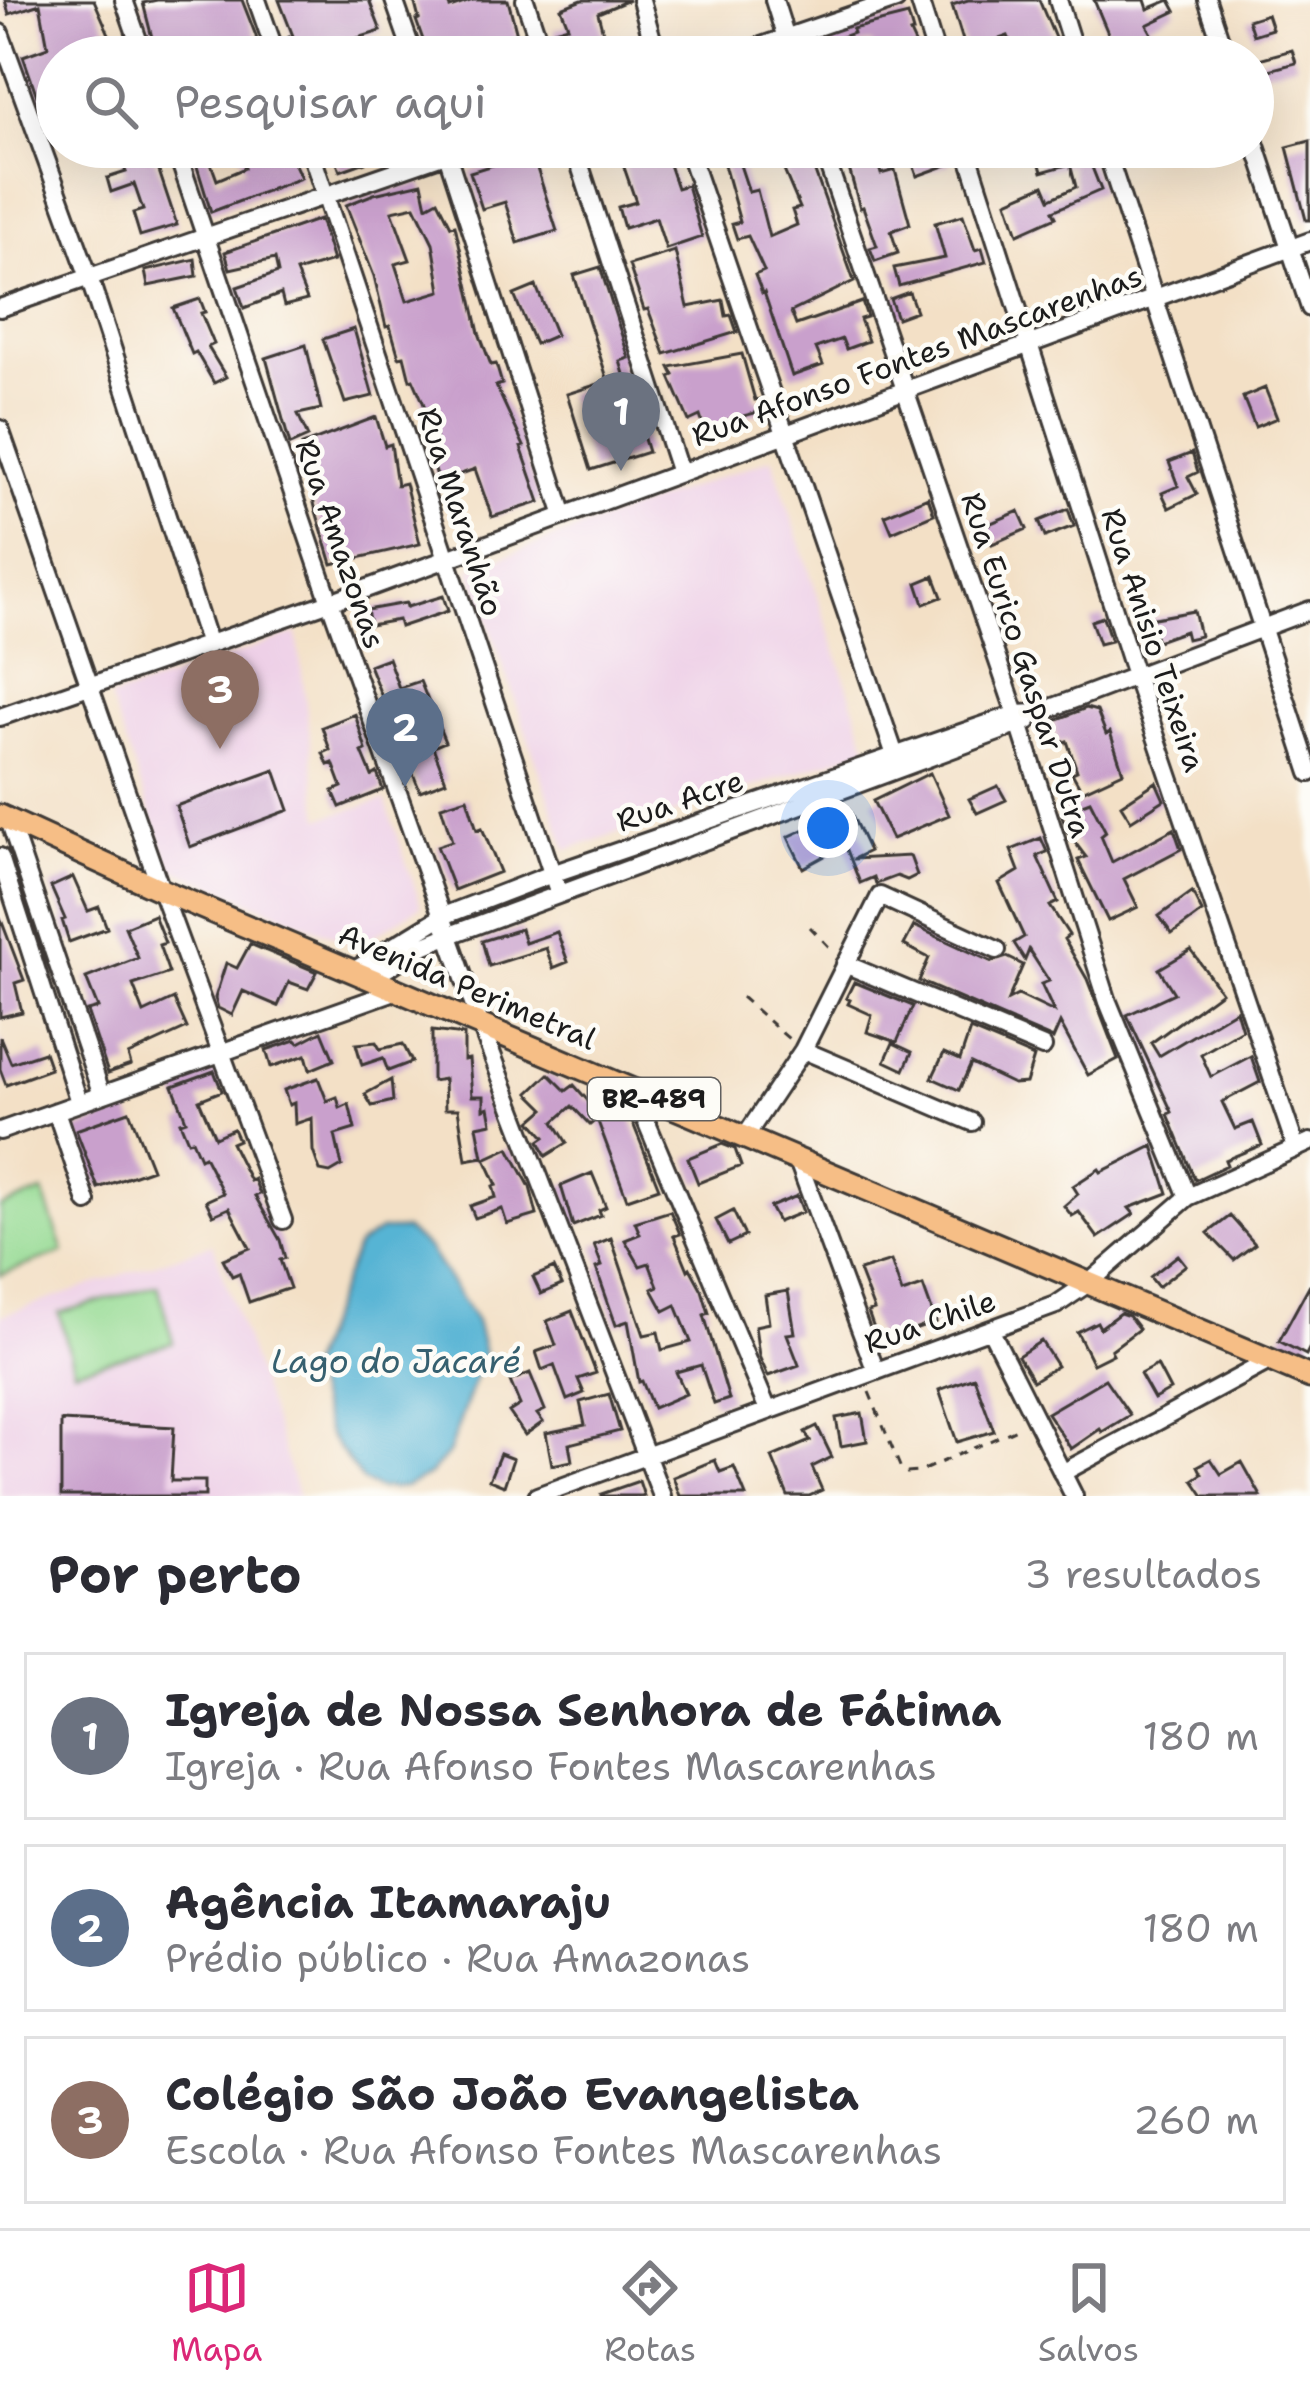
<!DOCTYPE html>
<html lang="pt">
<head>
<meta charset="utf-8">
<style>
  :root { --surface:#fff; --page:#f7f7f7; --text:#2b2b33; --muted:#7c7c81; --line:#e1e1e2; --accent:#db2777 }
  body { margin:0; font-family:"Shantell Sans",sans-serif; background:var(--page); color:var(--text) }
  .you { position:absolute; left:828px; top:828px; width:42px; height:42px; margin:-30px; border:9px solid #fff; border-radius:50%; background:#1a73e8; box-shadow:0 0 0 18px #1a73e833 }
  .badge { display:grid; place-items:center; width:78px; height:78px; border-radius:50%; background:var(--accent); color:#fff; font-size:39px; font-weight:700 }
  .pin { position:absolute; translate:-50% -99px; filter:drop-shadow(0 3px 6px #0008) }
  .pin::after { content:''; position:absolute; top:63px; width:42px; height:36px; background:inherit; clip-path:polygon(0 0,100% 0,50% 100%) }
  .list { margin:0; padding:0; list-style:none }
  h2 { display:flex; justify-content:space-between; align-items:center; height:156px; margin:0; padding:0 48px; font-size:51px }
  h2 small { font-size:39px; font-weight:400; color:var(--muted) }
  .list li { display:grid; grid-template-columns:78px 1fr auto; gap:36px; align-items:center; box-sizing:border-box; height:168px; margin:0 24px 24px; padding:0 24px; border:3px solid var(--line); border-radius:0px }
  .list b { display:block; font-size:45px; white-space:nowrap }
  .list p { margin:0; font-size:39px; white-space:nowrap; color:var(--muted) }
  .list em { font-size:39px; font-style:normal; color:var(--muted) }
  .icon { flex:none; width:66px; height:66px; fill:none; stroke:currentColor; stroke-width:2; stroke-linecap:round; stroke-linejoin:round }
  .map { position:relative; flex:none; width:1310px; height:1496px; overflow:hidden }
  .search { position:absolute; background:var(--surface); box-shadow:0 12px 48px #0002; left:36px; right:36px; top:36px; height:132px; display:flex; align-items:center; gap:30px; box-sizing:border-box; padding:0 42px; border-radius:66px; color:var(--muted); font-size:45px }
  .sheet { height:732px; background:var(--surface) }
  nav { display:flex; justify-content:space-around; align-items:center; box-sizing:border-box; height:168px; border-top:3px solid var(--line); background:var(--surface); font-size:33px; color:var(--muted) }
  nav a { display:grid; justify-items:center; gap:6px }
  nav .on { color:var(--accent) }
  .map>svg:first-child { display:block }
</style>
</head>
<body>
<div class="map">
<svg width="1310" height="1496" viewBox="0 0 1310 1496">
  <rect width="100%" height="100%" fill="#fdfcf7"/>
  <filter id="ink" filterUnits="userSpaceOnUse"><feTurbulence type="fractalNoise" baseFrequency=".00833" numOctaves="2"/><feDisplacementMap in="SourceGraphic" scale="24" xChannelSelector="R" yChannelSelector="G"/><feConvolveMatrix kernelMatrix="1 2 1 2 8 2 1 2 1" color-interpolation-filters="sRGB"/></filter>
  <filter id="wash" filterUnits="userSpaceOnUse"><feTurbulence type="fractalNoise" baseFrequency=".004" numOctaves="4" result="noise"/><feDisplacementMap in="SourceGraphic" scale="48" xChannelSelector="R" yChannelSelector="G"/><feGaussianBlur stdDeviation="2.7" result="paint"/><feColorMatrix in="noise" values="0 0 0 0 0 0 0 0 0 0 0 0 0 0 0 0 0 1.4 0 .05"/><feComposite in="paint" operator="in"/></filter>
  <g filter="url(#wash)">
    <rect width="100%" height="100%" fill="#f3e0c6"/>
    <!-- built -->
    <path fill="#eed0e7" d="M772 458 868 748 567 850 470 569Z
      M297 633 320 818 385 800 421 906 358 946 170 867 110 699Z
      M213 1244 298 1496H0V1316Z"/>
    <!-- green -->
    <path fill="#95da93" stroke="#587b58" stroke-width="3" d="M43 1192 64 1252 0 1275V1207Z
      M158 1285 173 1343 74 1370 59 1313Z"/>
    <!-- water -->
    <path fill="#56b4d4" stroke="#396878" stroke-width="3" d="M381 1230H405L428 1248 476 1321 484 1353 448 1454 428 1476 404 1487 379 1489 363 1482 328 1434 308 1368 357 1246Z"/>
    <g id="blocks">
      <!-- building -->
      <path fill="#c9a0cc" fill-rule="evenodd" d="M5 0H94L119 57H57V112L44 116 23 56 48 47 40 4 9 14Z
        M157 0H242L256 36 259 57H157L143 3Z
        M279 0H369L381 31 295 57 289 37 293 36Z
        M414 0H448L450 8 473 0H508L523 57H429L416 20 419 19Z
        M582 0H629L598 13 608 52 639 41 644 57H561L554 30 568 26 561 8Z
        M968 0H1039L1063 57H1036L1030 42 1013 48 1008 36 982 45 985 57H968L952 5Z
        M1094 0H1145L1148 9 1170 0 1176 11 1147 25 1156 41 1127 57H1118Z
        M1267 14 1272 29 1253 35 1248 20Z
        M908 15 913 32 910 33 921 57H878L871 43 841 51 843 57H804L803 51 853 33 852 29Z
        M1292 50 1296 63 1258 73 1255 60Z
        M1310 141V220H1306L1287 147Z
        M116 147H151L177 225 140 236 133 213 143 210 134 184 111 192 107 178 126 172Z
        M191 147H205L217 180 245 168 237 147H287L301 178 211 212Z
        M346 147H402V149L340 171 333 152Z
        M617 147H663L677 188 687 185 702 237 666 249 656 218 624 228 618 207 636 202Z
        M719 147H734L749 192 757 190 769 237 797 225 792 210 800 208 774 147H806L854 281 791 312 796 325 862 302 867 317 860 319 868 341 846 349 842 339 816 348 823 365 792 376 764 292 762 293 755 275 764 271 748 236 737 239 732 224 740 222Z
        M843 147H873L881 174 895 170 910 224 891 231 898 253 875 261 870 248 877 246 863 207 860 208Z
        M925 147H945L950 164 917 176 913 164 922 162 918 149Z
        M1072 147H1084L1101 190 1053 211 1056 217 1018 234 1007 201 1044 185 1050 199 1076 187 1070 164 1042 172 1038 157Z
        M532 153 557 231 518 243 505 202 482 209 470 172Z
        M422 183 427 206 438 200 451 226 455 225 479 333 491 365 496 364 502 384 496 386 524 446 521 447 540 502 492 517 475 469 439 482 428 449 438 446 423 402 413 379 410 380 404 356 399 357 390 326 386 327 374 276 346 205 374 194ZM415 206 433 243 441 291 407 301 395 264 410 260 392 211Z
        M963 215 975 250 982 248 986 262 899 286 894 268 945 258 935 223Z
        M320 219 333 261 296 272 307 300 284 306 281 294 244 308 237 287 278 273 275 259 230 269 225 252Z
        M675 251 688 307 723 300 726 316 731 315 737 332 665 354 648 309 644 310 629 265Z
        M195 259 197 276 148 286 145 271Z
        M600 267 629 358 620 361 648 452 591 470 567 394 608 381 574 275Z
        M536 286 556 335 535 344 514 295Z
        M909 292 916 311 897 318 890 299Z
        M200 299 205 312 201 313 214 344 208 347 226 377 214 383 196 352 192 354 173 308Z
        M354 329 373 396 345 403 323 339Z
        M306 345 321 409 298 414 308 437 290 445 266 358Z
        M742 354 755 400 760 399 763 411 727 420 729 429 707 436 700 416 689 421 670 377 674 375 670 367Z
        M1265 388 1277 418 1255 427 1243 397Z
        M376 417 385 446 391 444 397 485 405 483 420 544 332 564 316 511 305 466 310 465 302 445Z
        M1192 453 1198 472 1188 477 1197 494 1169 508 1162 493 1178 486 1169 462Z
        M928 497 934 514 892 532 885 515Z
        M1068 509 1074 526 1045 537 1039 521Z
        M1019 511 1027 529 992 544 984 526Z
        M934 576 942 597 924 604 917 583Z
        M443 596 448 611 400 627 398 620 370 625 367 610 406 603 407 607Z
        M1194 611 1200 636 1187 639 1185 631 1157 641 1149 619Z
        M1103 617 1111 641 1099 644 1091 621Z
        M388 658 399 688 420 681 445 742 433 747 446 781 420 791 369 665Z
        M1086 708 1097 711 1106 734 1110 732 1123 772 1082 791 1072 773 1077 771 1067 741 1058 744 1053 721Z
        M355 714 366 750 362 752 372 776 377 773 383 790 340 807 333 791 342 787 333 763 328 765 323 753 330 750 322 727Z
        M275 770 289 810 190 847 176 806Z
        M930 773 949 815 892 839 873 801Z
        M1156 782 1164 800 1131 821 1121 805Z
        M998 786 1006 800 977 813 969 799Z
        M467 798 477 830 482 828 500 872 454 890 437 846 452 841 441 806Z
        M1090 801 1106 832 1101 836 1112 862 1174 829 1181 849 1124 879 1138 907 1108 921 1078 860 1086 857 1067 832 1061 812Z
        M849 809 869 851 853 859 910 856 917 875 907 880 897 876 876 884 874 877 860 883 845 845 803 868 788 837Z
        M1041 838 1047 852 1037 856 1058 902 1050 906 1069 935 1064 939 1087 979 1118 1059 1088 1075 1060 1023 1053 1039 919 981 929 958 904 945 914 926 992 962 1007 957 1023 965 1008 1000 1018 995 1054 1012 1041 984 1049 981 1029 950 1025 960 1014 943 1024 937 999 883 1019 871 1011 850Z
        M73 877 88 911 99 907 107 928 69 942 62 920 65 919 51 887Z
        M1192 892 1202 912 1172 934 1159 916Z
        M154 915 165 943 159 945 169 973 133 985 144 1013 174 999 187 1028 128 1055 131 1065 108 1073 87 1011 98 1008 86 978 138 958 125 927Z
        M0 917 24 980 15 983 22 1012 0 1017Z
        M521 929 525 943 557 932 568 962 553 968 546 948 489 966 482 941Z
        M250 944 317 972 308 989 289 982 278 1006 243 991 232 1015 218 1008 215 998 226 963 237 968Z
        M1191 950 1221 992 1151 1043 1159 1056 1236 1010 1242 1030 1201 1054 1211 1077 1251 1056 1260 1082 1222 1102 1235 1129 1253 1122 1262 1145 1225 1160 1227 1165 1195 1180 1168 1114 1172 1112 1127 1015 1174 993 1159 969Z
        M854 982 913 1006 897 1042 867 1032 872 1015 848 1004 850 1000 846 998Z
        M970 1030 1034 1057 1026 1083 1013 1084 971 1064 959 1090 932 1078 944 1053 960 1060Z
        M322 1031 334 1060 310 1070 306 1055 271 1067 266 1050 296 1040 299 1043Z
        M432 1031 464 1035V1060L469 1059 472 1096H484V1109L489 1107 492 1123 477 1126 483 1157 466 1160 458 1109H445L444 1079 432 1081Z
        M0 1037 11 1063 44 1052 50 1069 6 1085 0 1069Z
        M376 1042 380 1049 403 1044 412 1062 388 1071 383 1058 362 1065 356 1044Z
        M893 1043 912 1052 904 1070 885 1061Z
        M214 1071 222 1091 199 1100 215 1137 233 1129 238 1140 231 1143 250 1181 254 1179 260 1194 255 1196 280 1240 285 1258 280 1260 290 1288 249 1302 239 1273 232 1276 223 1259 250 1248 229 1208 213 1215 206 1201 223 1193 204 1156 200 1158 192 1140 188 1141 180 1122 186 1120 173 1086Z
        M549 1074 566 1091 574 1085 589 1102 599 1094 623 1119 630 1116 659 1188 627 1199 597 1119 590 1125 572 1106 554 1122 567 1143 546 1156 539 1141 545 1137 531 1121 545 1109 529 1093Z
        M318 1078 327 1101 337 1097 340 1108 349 1104 355 1129 335 1135 342 1166 330 1173 320 1171 313 1151 312 1118 295 1124 294 1103 289 1105 284 1090Z
        M391 1080 393 1101 372 1106 365 1094Z
        M129 1111 152 1169 98 1188 76 1130Z
        M722 1144 735 1149 741 1166 698 1183 688 1158Z
        M1153 1146 1168 1193 1129 1208 1134 1214 1098 1238 1079 1212 1072 1216 1064 1206 1078 1194 1073 1186 1099 1169 1101 1172Z
        M509 1148 530 1187 537 1215 507 1224 502 1209 475 1218 470 1206 496 1197 493 1186 497 1185 485 1159Z
        M592 1173 606 1207 599 1210 601 1215 573 1226 561 1186Z
        M797 1196 803 1212 778 1222 770 1207Z
        M670 1211 680 1234 674 1236 688 1270 690 1268 702 1290 709 1313 704 1315 729 1399 714 1404 701 1365 676 1372 686 1394 653 1408 642 1381 639 1382 628 1321 616 1325 596 1268 602 1266 594 1245 611 1238 644 1335 658 1332 662 1350 691 1342 676 1305 664 1311 652 1289 658 1286 649 1263 640 1266 625 1240 640 1234 635 1222Z
        M733 1211 745 1236 728 1244 716 1220Z
        M1230 1216 1255 1244 1234 1260 1208 1233Z
        M1178 1255 1186 1265 1158 1287 1150 1277Z
        M891 1261 902 1293 923 1286 936 1322 879 1343 868 1312 874 1310 859 1271Z
        M554 1268 562 1285 541 1294 533 1277Z
        M1310 1284V1347L1306 1355 1279 1341Z
        M788 1291 795 1333 787 1334 799 1365 768 1376 759 1356 755 1326 769 1323 765 1295Z
        M572 1311 596 1373 578 1379 584 1393 567 1400 554 1365 542 1370 536 1352 556 1345 547 1321Z
        M1120 1313 1129 1316 1139 1329 1111 1350 1113 1354 1093 1364 1077 1332 1097 1322 1100 1328Z
        M1041 1341 1057 1366 1033 1381 1018 1356Z
        M1157 1365 1170 1390 1154 1399 1140 1374Z
        M530 1373 545 1410 537 1414 543 1422 525 1435 509 1412 520 1405 510 1381Z
        M974 1377 994 1431 957 1442 939 1390Z
        M1105 1379 1130 1415 1102 1432 1100 1429 1071 1449 1047 1413Z
        M609 1394 620 1431 569 1444 572 1461 552 1465 546 1433 585 1425 580 1402Z
        M862 1413 867 1441 841 1446 836 1418Z
        M61 1421 174 1427 171 1481H205V1496H61Z
        M817 1426 832 1457 812 1467 822 1490 809 1496H788L772 1457 810 1441 805 1432Z
        M500 1454 513 1459 504 1486 489 1480Z
        M1211 1459 1221 1474 1242 1462 1261 1496H1204L1193 1480 1202 1474 1198 1466Z
        M715 1460 720 1472 734 1467 746 1496H680L673 1477Z
        M639 1481 644 1496H601V1494Z"/>
    </g>
  </g>
  <g filter="url(#ink)">
    <use href="#blocks" fill-opacity="0" stroke="#3c3936" stroke-width="3"/>
    <g fill="none" stroke-linecap="round" stroke-linejoin="round">
      <defs>
        <path id="minor" d="M124 0 144 57
          M257 0 277 57
          M394 0 414 57
          M525 0 544 57
          M641 0 657 57
          M774 0 792 57
          M919 0 937 57
          M1058 0 1076 57
          M1207 0 1226 57
          M0 33 89 277 209 645
          M729 57 896 0
          M1253 137 1310 308
          M175 147 330 602 481 1026 662 1496
          M309 147 559 894
          M574 147 680 473
          M687 147 898 764
          M822 147 1016 714 1108 1002 1188 1197
          M966 147 1135 675 1296 1148
          M1105 147 1310 773
          M445 148 564 516
          M0 308 466 147
          M0 429 161 890 283 1220
          M0 717 330 602 1310 241
          M8 817 102 1095
          M0 857 79 1102
          M845 964 1043 1047
          M353 971 443 916 552 874 1016 714 1038 713 1310 610
          M371 979 418 948 450 935 1028 721
          M803 1050 972 1122
          M633 1090 768 1410
          M56 1111 87 1202
          M0 1131 398 990
          M745 1137 803 1050 880 896 997 950
          M798 1161 875 1369
          M991 1331 1074 1496
          M1062 1473 1269 1361
          M537 1496 1056 1305 1090 1282 1188 1197 1310 1142"/>
        <path id="major" d="M0 816 161 890 1310 1377"/>
      </defs>
      <!-- minor casing -->
      <use href="#minor" stroke="#3c3936" stroke-width="22"/>
      <!-- major casing -->
      <use href="#major" stroke="#3c3936" stroke-width="27"/>
      <!-- path -->
      <path stroke="#3c3936" stroke-width="3" stroke-dasharray="9 9" stroke-linecap="butt" d="M810 927 834 952
        M741 997 789 1039
        M869 1392 901 1469 907 1473 919 1472 1019 1428"/>
      <!-- minor -->
      <use href="#minor" stroke="#fff" stroke-width="16"/>
      <!-- major -->
      <use href="#major" stroke="#f6be86" stroke-width="21"/>
    </g>
  </g>
  <g text-anchor="middle" stroke-width="9" stroke-linejoin="round" paint-order="stroke">
    <!-- shield labels -->
    <rect fill="#fdfcf7" stroke="#605f5e" stroke-width="3" x="588" y="1078" width="132" height="42" rx="9"/>
    <g font-size="27" font-weight="bold" fill="#1c1c1c">
      <text x="654" y="1108">BR-489</text>
    </g>
    <!-- street labels -->
    <g font-size="30" fill="#1c1c1c" stroke="#fdfcf7">
      <text transform="translate(917 356) rotate(-20)" y="10">Rua Afonso Fontes Mascarenhas</text>
      <text transform="translate(460 512) rotate(72)" y="10">Rua Maranhão</text>
      <text transform="translate(340 544) rotate(71)" y="10">Rua Amazonas</text>
      <text transform="translate(1153 640) rotate(72)" y="10">Rua Anisio Teixeira</text>
      <text transform="translate(1026 665) rotate(72)" y="10">Rua Eurico Gaspar Dutra</text>
      <text transform="translate(680 801) rotate(-19)" y="10">Rua Acre</text>
      <text transform="translate(467 987) rotate(23)" y="10">Avenida Perimetral</text>
      <text transform="translate(930 1322) rotate(-19)" y="10">Rua Chile</text>
    </g>
    <!-- water labels -->
    <g font-size="33" font-style="italic" fill="#36606f" stroke="#fdfcf7">
      <text x="396" y="1373">Lago do Jacaré</text>
    </g>
  </g>
</svg>
<div class="you"></div>
<div class="pin badge" style="left:621px;top:471px;background:#6b7280">1</div>
<div class="pin badge" style="left:405px;top:787px;background:#5c6f8a">2</div>
<div class="pin badge" style="left:220px;top:749px;background:#8d6e63">3</div>
<div class="search"><svg class="icon" aria-label="search" viewBox="0 0 24 24"><circle cx="10" cy="10" r="6"/><path d="M15 15l6 6"/></svg>Pesquisar aqui</div>
</div>
<section class="sheet">
<h2>Por perto<small>3 resultados</small></h2>
<ul class="list">
<li><span class="badge" style="background:#6b7280">1</span><div><b>Igreja de Nossa Senhora de Fátima</b><p>Igreja · Rua Afonso Fontes Mascarenhas</p></div><em>180 m</em></li>
<li><span class="badge" style="background:#5c6f8a">2</span><div><b>Agência Itamaraju</b><p>Prédio público · Rua Amazonas</p></div><em>180 m</em></li>
<li><span class="badge" style="background:#8d6e63">3</span><div><b>Colégio São João Evangelista</b><p>Escola · Rua Afonso Fontes Mascarenhas</p></div><em>260 m</em></li>
</ul>
</section>
<nav>
<a class="on"><svg class="icon" aria-label="map" viewBox="0 0 24 24"><path d="M3 6l6-2 6 2 6-2v14l-6 2-6-2-6 2zM9 4v14M15 6v14"/></svg>Mapa</a>
<a><svg class="icon" aria-label="directions" viewBox="0 0 24 24"><path d="M12 3l9 9-9 9-9-9zM9 14v-3h6M13 9l2 2-2 2"/></svg>Rotas</a>
<a><svg class="icon" aria-label="saved" viewBox="0 0 24 24"><path d="M7 4h10v16l-5-4-5 4z"/></svg>Salvos</a>
</nav>
</body>
</html>
